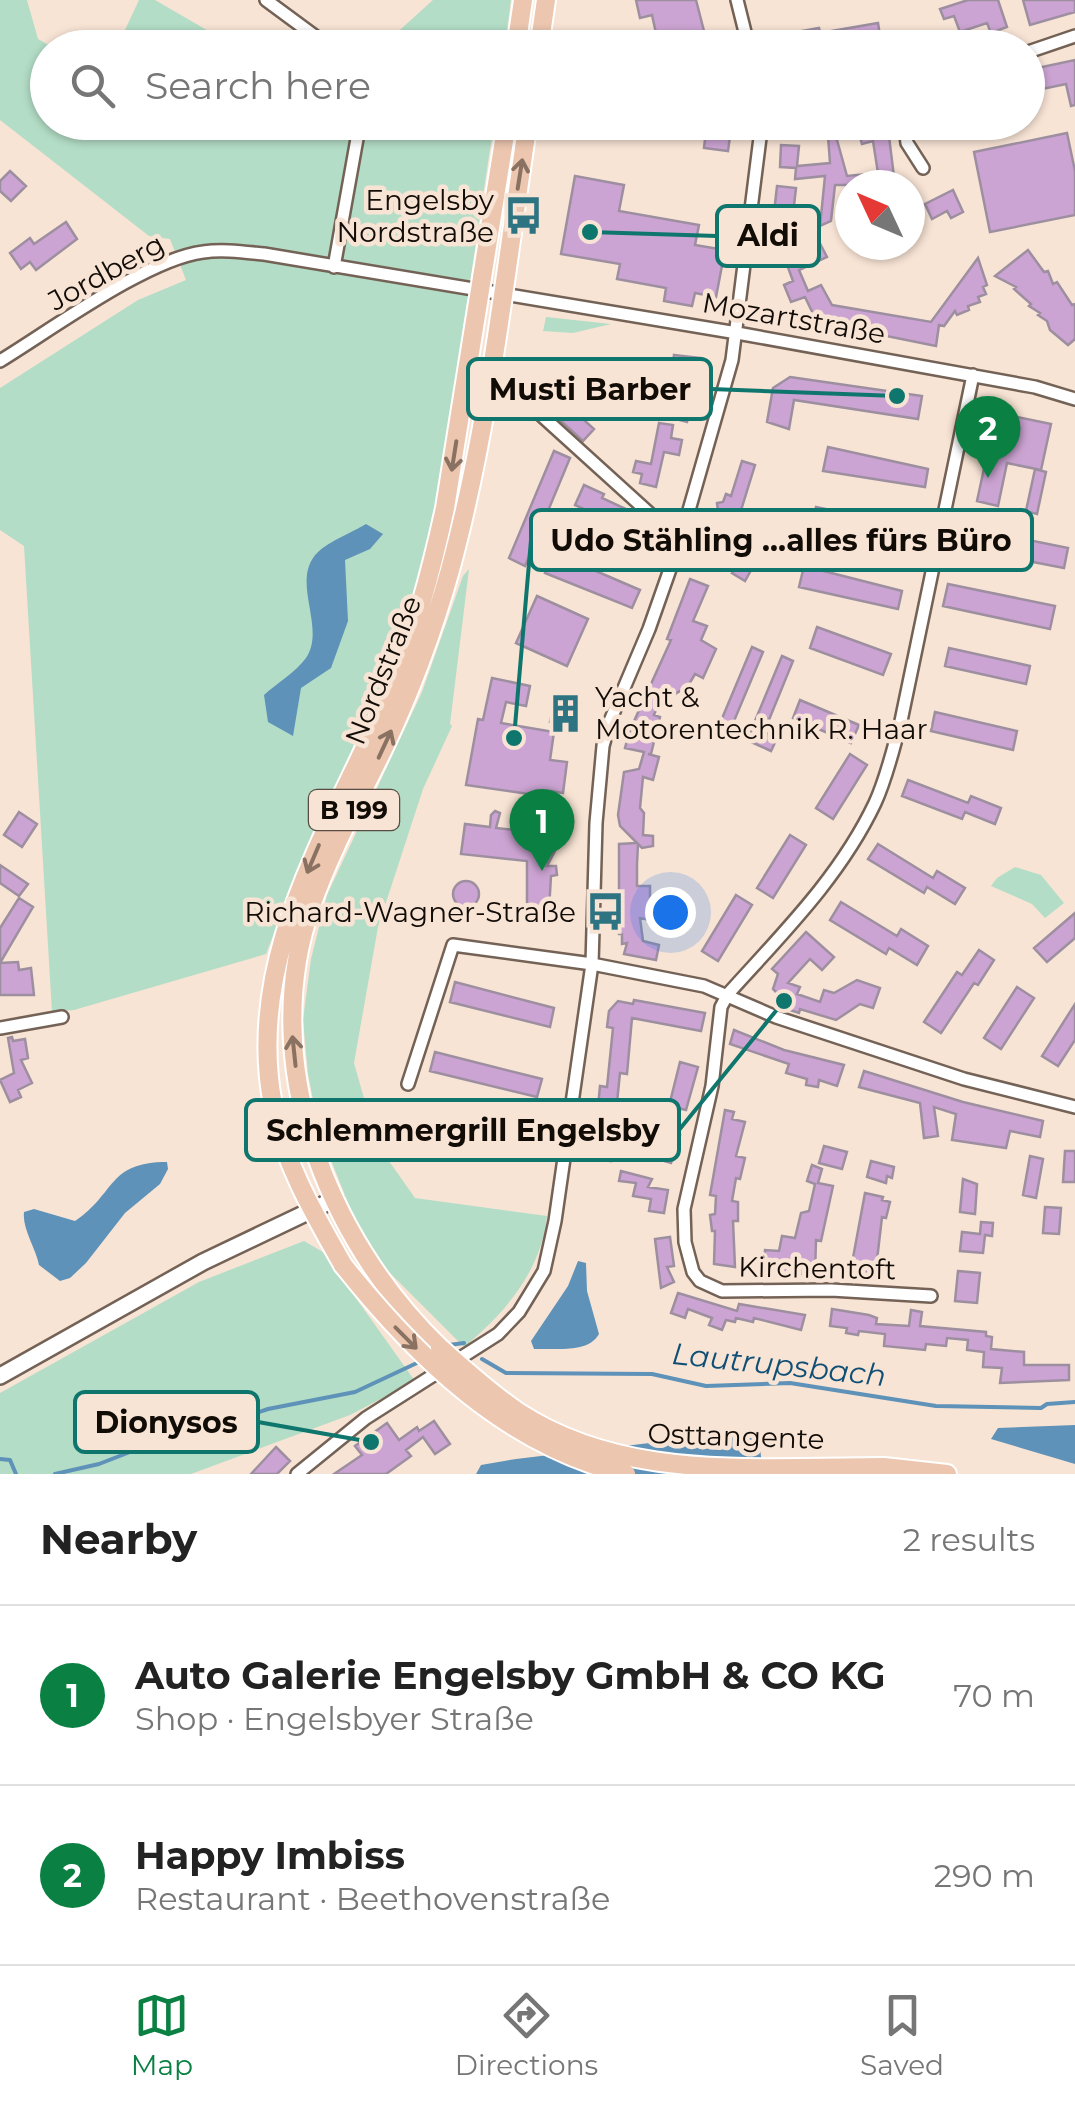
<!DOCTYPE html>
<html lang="en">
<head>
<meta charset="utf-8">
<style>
  :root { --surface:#fff; --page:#f2f2f2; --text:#222; --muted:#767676; --line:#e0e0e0; --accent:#0b8043 }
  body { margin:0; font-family:Montserrat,sans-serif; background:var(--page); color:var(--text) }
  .compass { position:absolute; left:835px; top:170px; width:90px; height:90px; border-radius:50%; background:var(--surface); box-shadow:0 2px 8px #0004; rotate:314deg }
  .you { position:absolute; left:670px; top:912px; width:35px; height:35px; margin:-25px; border:8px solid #fff; border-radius:50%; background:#1a73e8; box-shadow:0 0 0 15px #1a73e833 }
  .badge { display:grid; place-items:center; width:65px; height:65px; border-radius:50%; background:var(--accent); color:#fff; font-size:32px; font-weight:700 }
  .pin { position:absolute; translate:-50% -82px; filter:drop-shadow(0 2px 5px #0008) }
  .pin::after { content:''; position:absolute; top:52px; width:35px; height:30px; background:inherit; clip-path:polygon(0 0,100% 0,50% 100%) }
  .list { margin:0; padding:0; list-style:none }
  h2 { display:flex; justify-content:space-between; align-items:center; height:130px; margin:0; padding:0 40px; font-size:42px }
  h2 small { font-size:32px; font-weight:400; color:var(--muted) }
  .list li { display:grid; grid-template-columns:65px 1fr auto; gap:30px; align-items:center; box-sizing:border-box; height:180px; padding:0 40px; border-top:2px solid var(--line) }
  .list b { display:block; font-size:38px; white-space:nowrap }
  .list p { margin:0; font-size:32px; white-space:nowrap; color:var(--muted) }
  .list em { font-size:32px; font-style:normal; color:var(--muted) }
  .icon { flex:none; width:55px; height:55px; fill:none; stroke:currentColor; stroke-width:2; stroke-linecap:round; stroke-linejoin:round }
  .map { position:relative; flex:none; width:1075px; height:1474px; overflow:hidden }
  .search { position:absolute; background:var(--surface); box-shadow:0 2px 8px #0004; left:30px; right:30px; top:30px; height:110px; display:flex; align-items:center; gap:25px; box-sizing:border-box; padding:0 35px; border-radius:55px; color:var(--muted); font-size:38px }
  .sheet { height:490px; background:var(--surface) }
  nav { display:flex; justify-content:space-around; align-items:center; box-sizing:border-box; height:140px; border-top:2px solid var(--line); background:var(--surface); font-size:28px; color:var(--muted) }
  nav a { display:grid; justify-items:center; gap:5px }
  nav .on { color:var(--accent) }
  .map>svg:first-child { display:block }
</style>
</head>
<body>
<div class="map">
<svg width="1075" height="1474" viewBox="0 0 1075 1474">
  <rect width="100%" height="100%" fill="#f8e4d5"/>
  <!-- green -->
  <path fill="#b3ddc6" d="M0 0H27L38 39 52 47 48 48V122L494 123 435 515 413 607 379 699 308 847 266 954 74 1010 52 1012 24 546 0 530V388L138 300 186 280 170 239 149 236 0 120Z
    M139 0H155L236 47H117Z
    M433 0H511L505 47H381Z
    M546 317 611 324 573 333 543 331Z
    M469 569 450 724 452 726 423 789 378 927 354 1063 377 1144 415 1198 547 1216C541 1271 506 1312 464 1347L381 1264 352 1213 319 1130 308 1074 303 1020 311 959 327 895 422 692 463 576Z
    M1015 867 1041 875 1064 903 1045 918 1032 904 991 886 997 878Z
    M304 1241 323 1252 415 1381 350 1415 191 1474H0V1393L199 1282Z"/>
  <!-- water -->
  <path fill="#5e92b8" d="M366 524 383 534 370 549 345 560 348 621 331 668 301 688 293 736 268 722 264 695C277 683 296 672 306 658 327 627 289 580 318 552 328 542 353 532 366 524Z
    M167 1162 168 1169 160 1184 125 1213 86 1263 70 1278 60 1281 39 1265C36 1248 22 1229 24 1212L34 1209 75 1221C116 1194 107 1162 167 1162Z
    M578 1261 586 1263 587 1291 599 1334C588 1354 554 1348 534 1349L531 1341 568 1286Z
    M1075 1425V1464L991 1439 998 1428Z
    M758 1430 763 1474H476L481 1465 516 1459Z"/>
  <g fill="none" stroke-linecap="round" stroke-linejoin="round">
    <!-- stream -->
    <path stroke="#5e92b8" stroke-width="4" d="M449 1345 464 1343
      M482 1359 506 1373 652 1374 706 1386 790 1383 936 1406 1041 1408 1047 1404 1075 1402
      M0 1459 10 1460 16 1474
      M55 1474 99 1464 148 1445 165 1435 215 1427 268 1409 355 1392 419 1362"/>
  </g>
  <!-- building -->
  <path fill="#cca4d3" stroke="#9d8fa0" stroke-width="2.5" d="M636 0H696L704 31 658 42 652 15 640 18Z
    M968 0H998L1007 27 991 33 987 23 960 32 954 16 944 19 940 9Z
    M1023 0H1075V12L1030 25Z
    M878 23 882 48H865L863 36 822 47 821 39 804 42 802 31 819 28 820 33Z
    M1075 60V105L1071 106 1066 84 1028 92V70Z
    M707 122H732L728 151 704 148Z
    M827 122H832L847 176 878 173 873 141 862 144 859 134 888 128 895 185H835L831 221 820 226 825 176 795 179 796 168 780 167 781 145 799 146 797 166 830 163Z
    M1067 133 1075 171V215L990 232 974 152Z
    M10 171 26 186 11 201 0 191V181Z
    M575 176 624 185 619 211 699 225 695 245 725 250 716 297 695 293 692 306 664 301 666 288 617 279 620 264 561 254Z
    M777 186 796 188 790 240 813 230 827 257 799 270 808 291 821 285 832 305 931 322 978 258 987 285 983 287 986 294 978 297 980 302 968 306 969 310 957 315 955 311 944 326 939 325 936 346 817 322 805 297 791 302 784 285 793 281 778 240 771 239Z
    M953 190 963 212 951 218 947 211 932 219 925 204Z
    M66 222 77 239 36 270 30 262 21 269 10 253 30 238 34 244Z
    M1028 250 1044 272 1048 271 1053 284 1057 282 1072 305 1075 304V339L1068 345 1050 330 1047 321 1038 315 1040 313 1029 306 1031 304 1014 289 1016 287 995 276Z
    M674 355 701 358 687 422 669 417 678 369H672Z
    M790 377 922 396 918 419 794 400 789 429 767 422 773 388Z
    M600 388 609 413 584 420 594 429 583 441 540 402 552 390 563 400Z
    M1008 415 1051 424 1041 470 1007 463 998 506 977 501 994 422 1006 425Z
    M659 423 673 425 671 438 682 440 679 455 664 452 656 487 640 483 642 474 633 472 636 461 651 464Z
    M828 447 928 469 925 487 823 471Z
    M554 451 570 458 525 566 509 558Z
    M742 461 755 465 729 549 706 540 718 511 717 503 723 502 726 494 731 496Z
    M1035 469 1046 472 1037 514 1026 511Z
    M584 485 604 494 602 498 630 511 621 532 593 519 595 514 575 505Z
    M816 507 915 528 911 546 811 529Z
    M960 526 1068 548 1064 568 955 547Z
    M748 536 757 540 746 570 750 572 745 581 732 573 745 554 741 553Z
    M554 553 640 590 632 608 545 573Z
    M804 566 902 591 898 609 799 587Z
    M690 579 708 586 693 621 707 626 701 640 716 649 703 678 695 674 688 686 675 694 664 689 654 715 660 717 651 754H648L659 757 653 780 643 777 640 808 644 813 643 835 653 836V846L642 848 638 844 637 864V886H650V907L663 909 660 922 640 918 643 941 659 945 656 960 624 954 627 943 622 944V934H619V844L637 843 620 826 618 815 624 772 639 769 644 752 625 748 630 730 671 640 667 639Z
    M948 584 1055 606 1050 629 943 606Z
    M537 596 588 619 567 666 516 643Z
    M817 627 891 654 883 675 810 648Z
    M752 647 763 652 726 740 715 735Z
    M949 648 1030 666 1026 684 945 666Z
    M782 656 793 661 764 732 777 738 771 751 747 740Z
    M492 678 530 686 526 706 506 702 501 723 554 732 550 760 567 762 563 793 551 791 550 797 466 785 478 719 483 720Z
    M555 699 580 704 576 727 550 722Z
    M800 700 859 725 851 743 793 718Z
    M935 712 1017 731 1013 750 931 731Z
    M850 754 867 765 833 819 816 808Z
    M908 780 968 803 971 796 1001 808 995 824 965 812 962 819 902 796Z
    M495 811 500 813 496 828 523 831 524 826H547L564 834 547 866H556L557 875 551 876 549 910H527V861L461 854 465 824 490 827 491 815Z
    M19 812 37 824 22 847 4 835Z
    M790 835 806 845 773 898 757 888Z
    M878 844 933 878 937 871 965 888 955 904 927 887 924 893 868 859Z
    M0 865 28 884 19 896 0 883Z
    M453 894a13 13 0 1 1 26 0a13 13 0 1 1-26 0Z
    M736 895 752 905 718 961 702 951Z
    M19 898 33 907 0 963V928Z
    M841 902 897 936 901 929 928 946 917 965 889 948 886 954 830 920Z
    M1075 913V938L1047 962 1034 948Z
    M806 932 834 957 822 970 810 959 788 983 800 987 797 994 820 1002 824 990 834 993 857 980 880 988 873 1008 860 1004 836 1020 800 1009 799 1013 777 1006 780 996 773 989 778 974 772 969Z
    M979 950 994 960 978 985 974 983 941 1033 924 1022 957 972 962 975Z
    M18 962 19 970 31 968 34 995H0V963Z
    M455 982 554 1008 550 1027 450 1002Z
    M1017 987 1034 998 1001 1049 984 1038Z
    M634 1000 705 1013 701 1031 632 1018 627 1074 620 1073 611 1161 593 1159 600 1086 607 1087 613 1028 607 1027 609 1011 618 1001 633 1004Z
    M1075 1004V1040L1058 1066 1042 1056Z
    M734 1030 784 1050 844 1065 837 1086 819 1080 818 1087 806 1085 807 1079 786 1073 789 1064 730 1044Z
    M12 1037 13 1041 25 1039 28 1058 21 1060 32 1083 18 1090 21 1097 10 1102 0 1080 14 1073 8 1038Z
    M435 1052 542 1079 537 1097 430 1071Z
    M680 1062 698 1067 686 1110 669 1106Z
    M864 1071 963 1102 1043 1121 1040 1137 1010 1131 1006 1148 952 1140 956 1114 934 1107 938 1136 924 1138 920 1103 859 1087Z
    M725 1110 734 1112 732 1119 745 1122 736 1156 745 1158 740 1179 736 1178 732 1201 738 1202V1221H733L735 1267 714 1264 715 1231H712L710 1215 715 1214 716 1196 710 1195Z
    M666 1131 680 1135 671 1163 657 1159Z
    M824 1146 847 1152 842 1169 819 1163Z
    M1065 1151H1075V1182H1063Z
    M1030 1156 1043 1159 1036 1198 1023 1195Z
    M871 1161 894 1167 892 1178 887 1176 886 1183 867 1177Z
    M812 1165 822 1169 818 1183 833 1186 821 1241 816 1240 815 1274H774V1264L764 1263 765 1250 779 1251 782 1236 795 1238 801 1213 809 1211 815 1184 807 1181Z
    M621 1171 652 1179 648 1187 668 1190 664 1213 649 1211 651 1199 633 1196 636 1183 619 1181Z
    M963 1179 977 1184 975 1214 960 1212Z
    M865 1193 883 1197 882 1200 890 1202 886 1218 882 1217 877 1260 889 1261 887 1272 868 1269 867 1276 850 1274Z
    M1045 1207 1061 1208 1059 1234 1043 1233Z
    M981 1222 993 1223 992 1236 985 1235 983 1253 960 1251 962 1232 980 1234Z
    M670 1237 674 1266 667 1267 674 1282 661 1288 655 1239Z
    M958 1271 980 1273 977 1303 955 1301Z
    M678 1293 737 1311 739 1304 805 1315 801 1330 754 1318 753 1322 736 1318 735 1322 726 1320 722 1330 709 1325 712 1318 688 1309 685 1318 671 1313Z
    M832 1309 869 1315 877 1318 876 1324 909 1326 911 1310 922 1312 920 1326 986 1332V1336L992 1337 991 1349 1024 1352V1365H1069V1380L1000 1383 1002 1368 983 1367 984 1352 967 1350 968 1340 947 1338 946 1346 926 1344 925 1350 884 1346 885 1334 859 1331 858 1335 846 1333 847 1328 830 1326Z
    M434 1421 450 1444 435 1454 423 1437 406 1450 411 1456 386 1474H334L362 1455 355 1446 387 1423 399 1440 417 1427 419 1431Z
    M276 1447 290 1461 277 1474H251Z"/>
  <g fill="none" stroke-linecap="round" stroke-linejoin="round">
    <defs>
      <path id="street" d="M266 0 331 48
        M737 0 749 48
        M1028 52 1075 36
        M904 122 907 143 923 168
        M334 267 360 122
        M0 361C51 330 147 259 203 252 223 249 244 252 264 254L737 333 1035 387 1075 399
        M520 396 670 532 681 538
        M0 1028 62 1017
        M408 1084 453 945 592 964 704 986 776 1017 964 1079 1075 1107
        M931 1296 831 1290 722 1291 700 1281 693 1272 685 1242 684 1209 712 1086 721 1007 728 994C782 934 840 877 875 803 887 777 893 749 901 721L973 375
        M297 1474 366 1418 498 1334 519 1312 544 1271 555 1221 592 964 596 823 603 746 610 721 649 629 681 538 732 360 762 122"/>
      <path id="secondary" d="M0 1376 203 1262 335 1199"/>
      <path id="primary" d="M516 48 523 0
        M539 48 546 0
        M343 1265C314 1214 284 1163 273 1105 243 951 338 819 394 683 417 626 432 568 445 508L507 122
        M440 1348C326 1238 257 1061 311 906 330 851 359 799 384 747 411 690 433 631 450 570 490 424 505 272 528 122
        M803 1468 884 1467 947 1474"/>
    </defs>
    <!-- street casing -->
    <use href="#street" stroke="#736255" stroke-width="16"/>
    <!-- secondary casing -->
    <use href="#secondary" stroke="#736255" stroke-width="20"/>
    <!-- primary casing -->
    <use href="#primary" stroke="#fff" stroke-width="22"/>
    <!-- street -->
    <use href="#street" stroke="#fff" stroke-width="11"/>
    <!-- secondary -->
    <use href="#secondary" stroke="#fff" stroke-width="15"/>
    <!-- primary -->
    <use href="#primary" stroke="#ecc6af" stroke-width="18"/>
    <defs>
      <path id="primary-bridge" d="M343 1265C416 1357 507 1446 626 1474
        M440 1348C465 1370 490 1393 518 1412 604 1468 704 1469 803 1468"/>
    </defs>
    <!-- primary-bridge casing -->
    <use href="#primary-bridge" stroke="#fff" stroke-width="22" stroke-linecap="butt"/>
    <!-- primary-bridge -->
    <use href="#primary-bridge" stroke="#ecc6af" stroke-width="18"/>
  </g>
  <!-- one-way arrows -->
  <defs><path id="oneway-shaft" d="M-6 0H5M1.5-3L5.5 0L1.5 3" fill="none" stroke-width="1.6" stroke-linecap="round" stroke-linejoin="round" transform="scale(2.5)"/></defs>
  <g stroke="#8a7263">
    <use href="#oneway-shaft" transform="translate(520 174) rotate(-81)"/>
    <use href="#oneway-shaft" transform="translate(454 456) rotate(99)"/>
    <use href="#oneway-shaft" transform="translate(385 744) rotate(-65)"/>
    <use href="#oneway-shaft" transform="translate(313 859) rotate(113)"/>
    <use href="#oneway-shaft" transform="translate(294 1051) rotate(-96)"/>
    <use href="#oneway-shaft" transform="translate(406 1338) rotate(45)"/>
  </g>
  <!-- icons -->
  <defs>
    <symbol id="bus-bare" viewBox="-9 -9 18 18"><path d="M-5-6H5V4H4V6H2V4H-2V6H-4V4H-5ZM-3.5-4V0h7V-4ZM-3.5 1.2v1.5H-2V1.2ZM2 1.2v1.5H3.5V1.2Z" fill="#2e7382" stroke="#f8e4d5" stroke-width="2.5" paint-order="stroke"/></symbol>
    <symbol id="building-bare" viewBox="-9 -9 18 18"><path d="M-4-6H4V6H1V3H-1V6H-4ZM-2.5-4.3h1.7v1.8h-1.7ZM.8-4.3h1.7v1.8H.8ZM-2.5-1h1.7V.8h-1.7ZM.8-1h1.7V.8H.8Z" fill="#2e7382" stroke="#f8e4d5" stroke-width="2.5" paint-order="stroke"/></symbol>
  </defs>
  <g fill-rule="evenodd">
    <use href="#bus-bare" x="496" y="188" width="55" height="55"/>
    <use href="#building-bare" x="538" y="686" width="55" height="55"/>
    <use href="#bus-bare" x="578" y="884" width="55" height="55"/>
  </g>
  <g text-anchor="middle" stroke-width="9" stroke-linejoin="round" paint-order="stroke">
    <!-- shield labels -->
    <rect fill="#f8e4d5" stroke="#574d45" stroke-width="2.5" x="309" y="790" width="90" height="40" rx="8"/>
    <g font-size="25" font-weight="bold" fill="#120c07">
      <text x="354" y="819">B 199</text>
    </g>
    <!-- poi labels -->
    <g font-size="28" fill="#120c07" stroke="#f8e4d5" text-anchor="end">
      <text x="494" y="210">Engelsby<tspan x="494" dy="32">Nordstraße</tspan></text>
      <text x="595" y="707" text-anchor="start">Yacht &amp;<tspan x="595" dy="32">Motorentechnik R. Haar</tspan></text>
      <text x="576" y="922">Richard-Wagner-Straße</text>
    </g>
    <!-- street labels -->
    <g font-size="28" fill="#120c07" stroke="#f8e4d5">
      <text transform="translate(106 272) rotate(-29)" y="10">Jordberg</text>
      <text transform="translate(794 318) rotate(10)" y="10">Mozartstraße</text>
      <text transform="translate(383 670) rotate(-68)" y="10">Nordstraße</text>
      <text transform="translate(817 1268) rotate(1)" y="10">Kirchentoft</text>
      <text transform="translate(736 1436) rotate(2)" y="10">Osttangente</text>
    </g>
    <!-- water labels -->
    <g font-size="30" font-style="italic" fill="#104f75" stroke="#f8e4d5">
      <text transform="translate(779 1365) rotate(6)" y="10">Lautrupsbach</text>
    </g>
  </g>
  <!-- callouts -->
  <path fill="none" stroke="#0f766e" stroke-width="4" d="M590 232L717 236M897 396L711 389M514 738L531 540M784 1001L679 1130M371 1442L258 1422"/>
  <g fill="#0f766e" stroke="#f8e4d5" stroke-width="4">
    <circle cx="590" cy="232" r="10"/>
    <circle cx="897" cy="396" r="10"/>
    <circle cx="514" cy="738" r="10"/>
    <circle cx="784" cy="1001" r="10"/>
    <circle cx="371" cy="1442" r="10"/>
  </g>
  <g fill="#f8e4d5" stroke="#0f766e" stroke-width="4">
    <rect x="717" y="206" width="102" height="60" rx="10"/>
    <rect x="468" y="359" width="243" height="60" rx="10"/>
    <rect x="531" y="510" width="501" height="60" rx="10"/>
    <rect x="246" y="1100" width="433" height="60" rx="10"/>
    <rect x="75" y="1392" width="183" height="60" rx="10"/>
  </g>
  <g font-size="30" text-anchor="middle" font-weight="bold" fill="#120c07">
    <text x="768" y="246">Aldi</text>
    <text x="590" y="400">Musti Barber</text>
    <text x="781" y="551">Udo Stähling …alles fürs Büro</text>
    <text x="463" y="1141">Schlemmergrill Engelsby</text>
    <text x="166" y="1433">Dionysos</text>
  </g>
</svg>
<svg class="compass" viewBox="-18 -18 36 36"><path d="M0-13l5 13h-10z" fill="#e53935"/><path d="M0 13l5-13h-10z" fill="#767676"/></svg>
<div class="you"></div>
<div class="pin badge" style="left:542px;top:871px">1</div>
<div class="pin badge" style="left:988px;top:478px">2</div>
<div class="search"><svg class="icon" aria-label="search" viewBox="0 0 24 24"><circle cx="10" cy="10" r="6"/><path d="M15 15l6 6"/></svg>Search here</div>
</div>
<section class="sheet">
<h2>Nearby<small>2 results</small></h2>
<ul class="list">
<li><span class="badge">1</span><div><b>Auto Galerie Engelsby GmbH &amp; CO KG</b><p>Shop · Engelsbyer Straße</p></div><em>70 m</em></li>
<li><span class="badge">2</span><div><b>Happy Imbiss</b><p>Restaurant · Beethovenstraße</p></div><em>290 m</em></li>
</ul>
</section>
<nav>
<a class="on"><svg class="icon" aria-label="map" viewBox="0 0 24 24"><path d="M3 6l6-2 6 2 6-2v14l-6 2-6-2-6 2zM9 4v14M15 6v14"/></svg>Map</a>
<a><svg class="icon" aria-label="directions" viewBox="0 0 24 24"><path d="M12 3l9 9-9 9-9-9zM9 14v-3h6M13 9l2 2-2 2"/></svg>Directions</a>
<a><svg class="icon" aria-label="saved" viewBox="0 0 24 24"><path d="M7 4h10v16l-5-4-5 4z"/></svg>Saved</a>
</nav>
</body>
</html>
